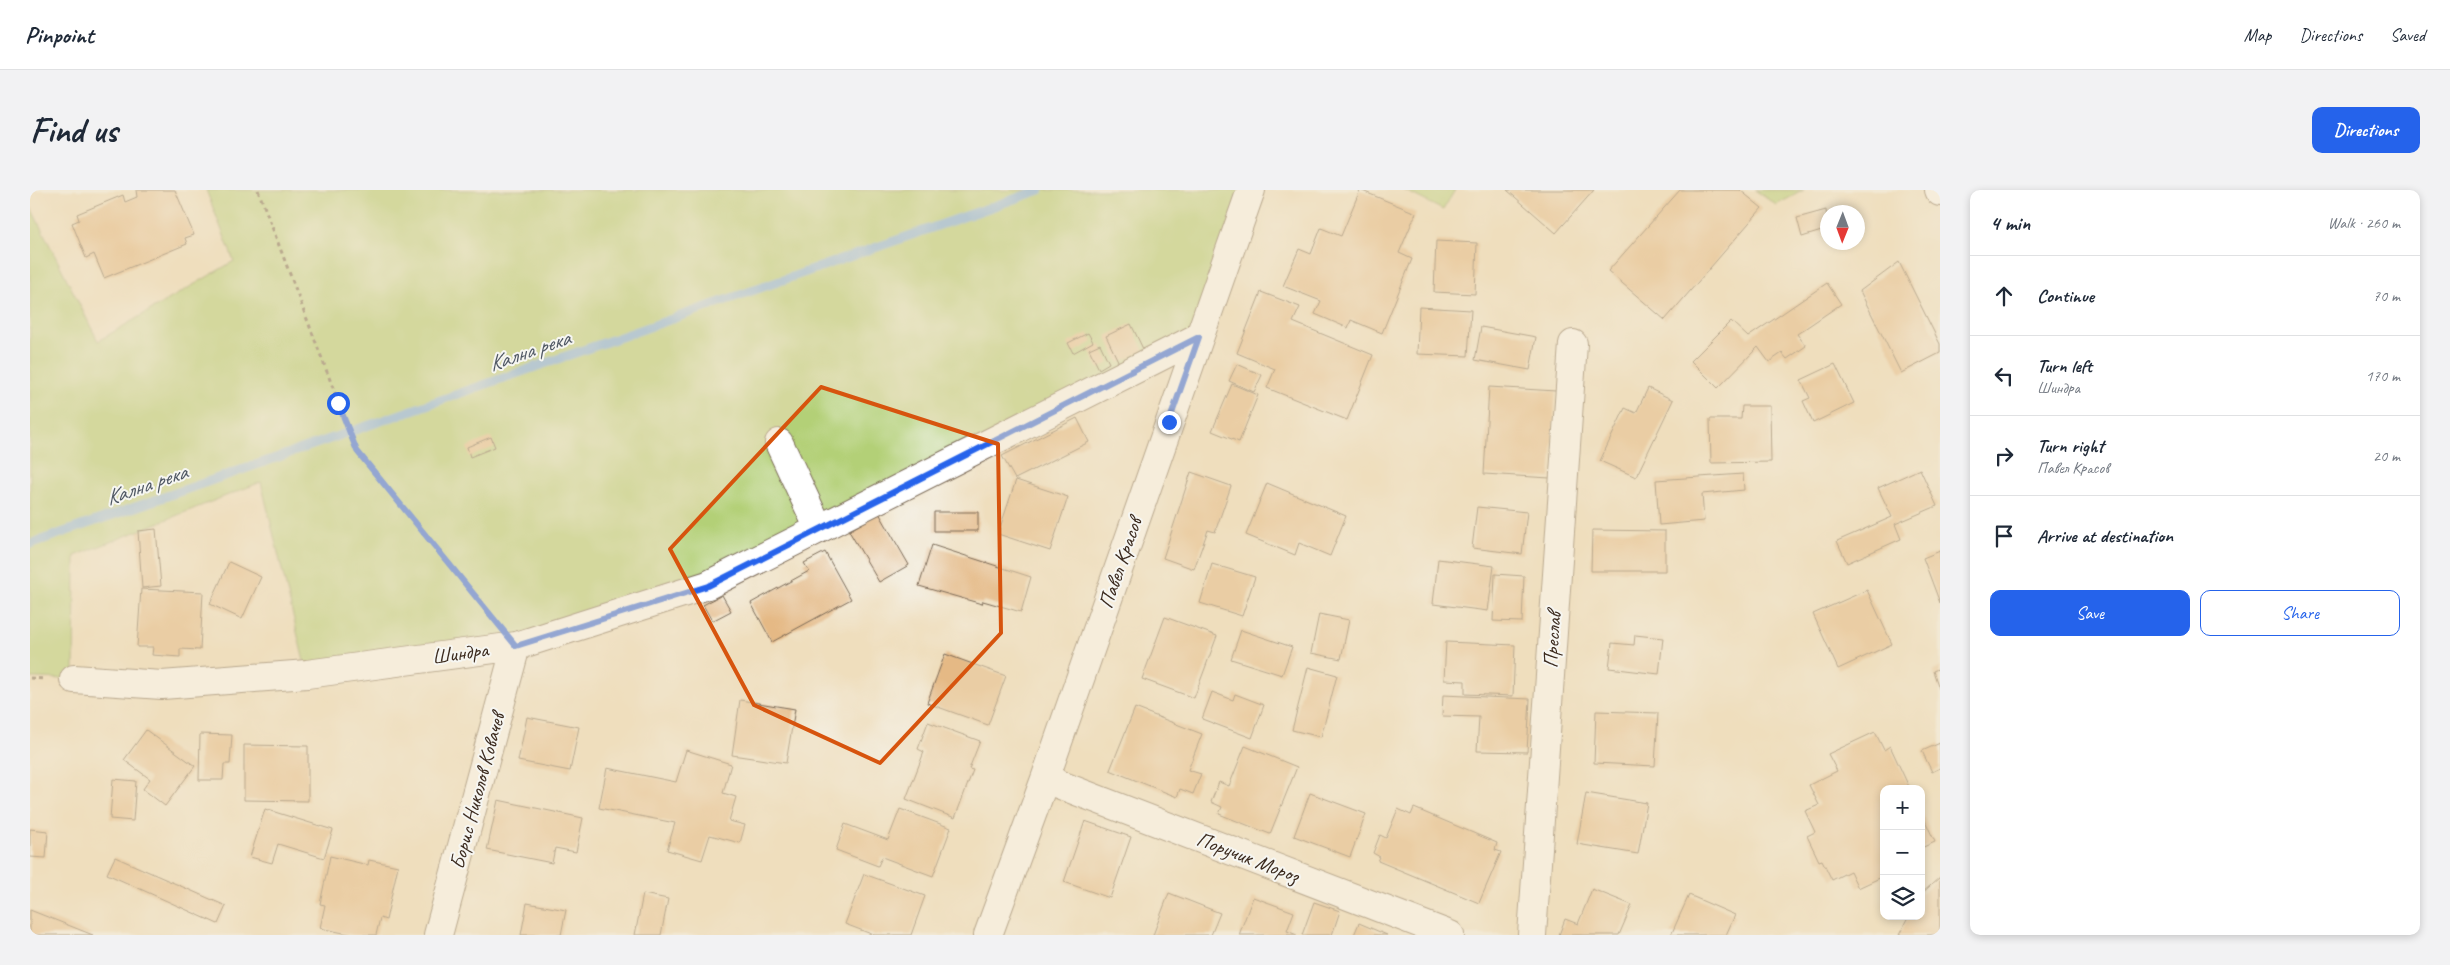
<!DOCTYPE html>
<html lang="en">
<head>
<meta charset="utf-8">
<style>
  :root { --surface:#fff; --page:#f2f2f3; --text:#1f2937; --muted:#747a83; --line:#e0e1e3; --accent:#2563eb }
  body { margin:0; font-family:Caveat,sans-serif; background:var(--page); color:var(--text) }
  .controls { position:absolute; right:15px; bottom:15px; display:grid; overflow:hidden; border-radius:10px; box-shadow:0 2px 8px #0003 }
  .controls button { width:45px; height:45px; display:grid; place-items:center; padding:0; border:0; border-bottom:1px solid var(--line); background:var(--surface); color:var(--text); font:25px sans-serif }
  .compass { position:absolute; left:1790px; top:15px; width:45px; height:45px; border-radius:50%; background:var(--surface); box-shadow:0 2px 8px #0003; rotate:181deg }
  .stop { position:absolute; width:15px; height:15px; margin:-11px; border:4px solid #2563eb; border-radius:50%; background:#fff }
  .stop.end { background:#2563eb; border-color:#fff; box-shadow:0 1px 5px #0008 }
  .list { margin:0; padding:0; list-style:none }
  h2 { display:flex; justify-content:space-between; align-items:center; height:65px; margin:0; padding:0 20px; font-size:21px }
  h2 small { font-size:16px; font-weight:400; color:var(--muted) }
  .list li { display:grid; grid-template-columns:32px 1fr auto; gap:15px; align-items:center; box-sizing:border-box; height:80px; padding:0 20px; border-top:1px solid var(--line) }
  .list b { display:block; font-size:19px; white-space:nowrap }
  .list p { margin:0; font-size:16px; white-space:nowrap; color:var(--muted) }
  .list em { font-size:16px; font-style:normal; color:var(--muted) }
  .actions { display:flex; gap:10px; padding:15px 20px }
  .actions a { flex:1; padding:11px 0; border:1px solid var(--accent); border-radius:10px; text-align:center; font-size:18px; color:var(--accent) }
  .actions .main { background:var(--accent); color:#fff }
  .icon { flex:none; width:28px; height:28px; fill:none; stroke:currentColor; stroke-width:2; stroke-linecap:round; stroke-linejoin:round }
  .map { position:relative; flex:none; width:1910px; height:745px; overflow:hidden; border-radius:10px }
  header { display:flex; align-items:center; gap:30px; box-sizing:border-box; height:70px; padding:0 25px; background:var(--surface); border-bottom:1px solid var(--line) }
  header strong { font-size:24px }
  nav { display:flex; gap:28px; margin-inline-start:auto; font-size:18px }
  .intro { display:flex; align-items:center; justify-content:space-between; box-sizing:border-box; height:120px; padding:0 30px }
  h1 { margin:0; font-size:35px }
  .button { padding:12px 22px; border-radius:10px; background:var(--accent); color:#fff; font-size:18px; font-weight:700 }
  main { display:flex; gap:30px; padding:0 30px }
  aside { flex:1; background:var(--surface); border-radius:10px; box-shadow:0 2px 8px #0003 }
  .map>svg:first-child { display:block }
</style>
</head>
<body>
<header>
<strong>Pinpoint</strong>
<nav><a>Map</a><a>Directions</a><a>Saved</a></nav>
</header>
<div class="intro"><h1>Find us</h1><a class="button">Directions</a></div>
<main>
<div class="map">
<svg width="1910" height="745" viewBox="0 0 1910 745">
  <rect width="100%" height="100%" fill="#f6f6f2"/>
  <filter id="ink" filterUnits="userSpaceOnUse"><feTurbulence type="fractalNoise" baseFrequency=".02" numOctaves="2"/><feDisplacementMap in="SourceGraphic" scale="10" xChannelSelector="R" yChannelSelector="G"/><feConvolveMatrix kernelMatrix="1 2 1 2 8 2 1 2 1" color-interpolation-filters="sRGB"/></filter>
  <filter id="wash" filterUnits="userSpaceOnUse"><feTurbulence type="fractalNoise" baseFrequency=".0096" numOctaves="4" result="noise"/><feDisplacementMap in="SourceGraphic" scale="20" xChannelSelector="R" yChannelSelector="G"/><feGaussianBlur stdDeviation="1.12" result="paint"/><feColorMatrix in="noise" values="0 0 0 0 0 0 0 0 0 0 0 0 0 0 0 0 0 1.4 0 .05"/><feComposite in="paint" operator="in"/></filter>
  <g filter="url(#wash)">
    <rect width="100%" height="100%" fill="#efdebd"/>
    <!-- green -->
    <path fill="#b3d077" stroke="#777d4a" d="M176 0H1221L1169 147 678 395 535 440 277 484 231 292 45 366 44 489 0 488V16L68 151 204 71Z
      M1374 0H1425L1413 20Z
      M1725 0H1774L1746 15Z"/>
    <g fill="none" stroke-linecap="round" stroke-linejoin="round">
      <!-- stream -->
      <path stroke="#77aee6" stroke-width="9" d="M0 354 1010 0"/>
    </g>
    <g id="blocks">
      <!-- building -->
      <path fill="#e5b985" d="M106 0H145L164 45 155 48 157 54 74 88 64 64 56 68 42 33 49 30 47 24 93 5 95 12 107 7Z
        M1330 0 1386 23 1369 63 1382 69 1352 143 1321 130 1318 138 1285 124 1291 111 1253 96 1269 59 1281 64 1291 38 1311 46Z
        M1477 0H1564L1526 43Z
        M1650 0H1710L1732 18 1635 130 1578 81Z
        M1796 20 1798 39 1772 47 1767 28Z
        M1406 51 1447 53 1445 104 1404 102Z
        M1869 72 1910 154V163L1871 183 1830 101Z
        M1797 93 1811 114 1767 144 1776 156 1757 169 1752 163 1739 172 1728 157 1688 198 1661 171 1701 131 1718 147Z
        M1231 102 1270 117 1263 132 1343 165 1317 230 1237 198 1245 179 1207 163Z
        M1389 117 1441 120 1438 166 1387 164Z
        M1101 134 1114 161 1089 173 1076 146Z
        M1451 137 1506 147 1500 180 1445 170Z
        M1058 143 1063 152 1043 163 1038 153Z
        M1070 154 1079 173 1069 179 1059 159Z
        M1207 174 1232 185 1224 202 1199 191Z
        M1805 174 1824 213 1783 233 1773 211 1780 208 1771 190Z
        M1202 194 1228 205 1209 252 1182 241Z
        M1459 197 1526 201 1520 288 1454 284Z
        M1618 198 1643 210 1606 287 1570 271 1595 218 1606 223Z
        M1712 216H1740L1741 272 1681 273 1680 229H1711Z
        M1047 228 1059 252 985 289 972 266Z
        M461 247 465 257 440 267 437 257Z
        M1890 279 1907 316 1865 334 1871 349 1817 373 1807 351 1862 327 1848 298Z
        M1161 282 1201 296 1185 342 1178 340 1164 379 1133 368Z
        M1713 284 1714 300 1672 304 1674 331 1629 335 1626 290Z
        M986 290 1038 307 1020 361 968 344Z
        M1237 293 1316 326 1300 366 1269 353 1265 365 1216 345Z
        M1447 317 1497 322 1492 364 1442 358Z
        M904 322H948V341H904Z
        M849 323 879 375 849 392 819 341Z
        M126 339 131 396 112 398 108 341Z
        M1562 340 1635 341V381H1561Z
        M902 355 1001 387 991 422 953 411 952 414 889 396Z
        M1910 361V413L1893 368Z
        M795 362 821 409 742 452 721 413 779 381 774 373Z
        M1408 369 1464 376 1458 421 1403 414Z
        M199 372 231 387 212 429 180 414Z
        M1182 374 1225 387 1212 426 1170 413Z
        M1465 384 1494 386 1492 432 1463 431Z
        M111 399 173 402 170 460 150 459V467L122 465 123 457H107Z
        M1837 400 1862 454 1808 479 1783 424Z
        M692 405 701 421 682 431 673 415Z
        M1289 424 1319 430 1311 469 1281 463Z
        M1135 427 1187 446 1164 508 1112 489Z
        M1211 440 1262 457 1252 485 1201 469Z
        M1605 445 1633 448 1629 484 1579 478 1582 453 1604 455Z
        M1416 452 1485 455 1483 506 1435 504V491L1414 490Z
        M915 464 976 486 958 535 897 513Z
        M1278 477 1307 485 1291 547 1262 540Z
        M1910 478V501L1903 481Z
        M1182 502 1203 510 1205 504 1234 515 1222 548 1172 529Z
        M1413 505 1500 509 1497 562 1447 561 1449 527 1412 526Z
        M710 510 765 519 756 573 702 565Z
        M1105 518 1172 544 1158 580 1171 584 1163 604 1150 599 1147 607 1080 580Z
        M1566 521 1628 523 1625 576 1564 573Z
        M497 527 549 537 540 581 488 571Z
        M898 532 950 551 939 579 943 580 925 628 876 609 894 562 888 559Z
        M116 540 165 576 135 616 113 599 120 589 94 570Z
        M1845 542 1854 560 1860 556 1880 599H1854V686L1828 698 1820 681 1802 690 1792 670 1789 671 1777 646 1785 642 1775 621 1789 615 1779 595 1807 581 1798 564Z
        M170 544 202 545 200 574H194L193 590H169Z
        M1910 553V578L1902 582 1892 561Z
        M214 555 278 556V611L214 610Z
        M1215 556 1267 577 1240 644 1189 624 1192 617 1181 612 1189 592 1199 596Z
        M656 560 701 574 693 603 706 607 699 631 715 635 710 653 680 645 672 670 637 660 645 633 569 618 577 578 646 592Z
        M83 589 106 591 103 631 80 629Z
        M1280 603 1336 624 1320 667 1264 646Z
        M1556 603 1617 613 1608 664 1547 654Z
        M468 610 553 628 546 662 525 658 522 673 457 660Z
        M1384 618 1467 653 1465 660 1471 662 1449 713 1348 671 1350 667 1343 663 1350 645 1356 648 1368 619 1381 625Z
        M235 619 303 640 294 668 248 654 242 673 220 667Z
        M870 619 921 638 903 686 852 667 848 676 806 660 815 634 858 650Z
        M1891 622 1905 652 1891 658Z
        M1055 631 1101 647 1080 708 1034 692Z
        M0 639 18 641 16 668 0 667Z
        M300 666 338 675 339 670 368 676 356 730 350 728 346 745H323L290 738 295 715 290 714Z
        M85 667 196 716 188 734 77 684Z
        M834 684 895 706 881 745H844L815 734Z
        M1910 687V745H1869L1879 726H1891V704Z
        M1562 699 1602 715 1589 745H1529L1535 729 1548 734Z
        M1139 703 1190 723 1181 745H1123Z
        M613 704 638 709 631 745H605Z
        M1659 705 1705 725 1696 745H1641Z
        M1223 707 1264 722 1257 741 1267 745H1209Z
        M1284 712 1310 721 1302 745H1272Z
        M497 713 536 720 531 745H491Z
        M0 720 63 745H0Z
        M1329 733 1357 745H1324Z"/>
    </g>
  </g>
  <g filter="url(#ink)">
    <use href="#blocks" fill-opacity="0" stroke="#7a6956" stroke-width="1"/>
    <g fill="none" stroke-linecap="round" stroke-linejoin="round">
      <defs>
        <path id="minor" d="M749 253 789 339
          M44 489 132 495 277 484 486 456 678 395 1169 147
          M1015 589 1420 745
          M408 745 486 456
          M958 745 1015 589 1221 0
          M1502 745 1543 154"/>
        <path id="major" d="M1909 0 1910 2"/>
      </defs>
      <!-- minor casing -->
      <use href="#minor" stroke="#7a6956" stroke-width="30"/>
      <!-- major casing -->
      <use href="#major" stroke="#7a6956" stroke-width="30"/>
      <!-- path -->
      <path stroke="#7a6956" stroke-width="3" stroke-dasharray="4 4" stroke-linecap="butt" d="M228 0 327 261 465 430
        M0 488 16 489"/>
      <!-- minor -->
      <use href="#minor" stroke="#fff" stroke-width="28"/>
      <!-- major -->
      <use href="#major" stroke="#fff" stroke-width="28"/>
    </g>
  </g>
  <g fill="none" stroke-linecap="round" stroke-linejoin="round" filter="url(#ink)">
    <!-- route -->
    <path stroke="#2563eb" stroke-width="6" d="M308 213 327 261 486 456 678 396 1169 147 1139 232"/>
  </g>
  <!-- marked area -->
  <path d="M0 0H1910V745H0ZM791 197 968 254 971 443 850 573 724 515 640 359Z" fill="#efdebd" fill-opacity=".55" fill-rule="evenodd"/>
  <path fill="none" stroke="#d7540e" stroke-width="4" stroke-linejoin="round" d="M791 197 968 254 971 443 850 573 724 515 640 359Z"/>
  <g text-anchor="middle" stroke-width="4" stroke-linejoin="round" paint-order="stroke">
    <!-- street labels -->
    <g font-size="21" fill="#3b2a1e" stroke="#f6f6f2">
      <text transform="translate(1090 373) rotate(-71)" y="7">Павел Красов</text>
      <text transform="translate(1522 450) rotate(-86)" y="7">Преслав</text>
      <text transform="translate(430 463) rotate(-8)" y="7">Шиндра</text>
      <text transform="translate(447 601) rotate(-75)" y="7">Борис Николов Ковачев</text>
      <text transform="translate(1218 667) rotate(21)" y="7">Поручик Мороз</text>
    </g>
    <!-- water labels -->
    <g font-size="22" font-style="italic" fill="#505864" stroke="#f6f6f2">
      <text transform="translate(499 160) rotate(-19)" y="8">Кална река</text>
      <text transform="translate(116 294) rotate(-19)" y="8">Кална река</text>
    </g>
  </g>
</svg>
<div class="controls">
<button>+</button>
<button>−</button>
<button><svg class="icon" aria-label="layers" viewBox="0 0 24 24"><path d="M12 4l9 5-9 5-9-5zM3 14l9 5 9-5"/></svg></button>
</div>
<svg class="compass" viewBox="-18 -18 36 36"><path d="M0-13l5 13h-10z" fill="#e53935"/><path d="M0 13l5-13h-10z" fill="#747a83"/></svg>
<div class="stop" style="left:308px;top:213px"></div>
<div class="stop end" style="left:1139px;top:232px"></div>
</div>
<aside>
<h2>4 min<small>Walk · 260 m</small></h2>
<ul class="list">
<li><svg class="icon" aria-label="ahead" viewBox="0 0 24 24"><path d="M12 20V5M6 11l6-6 6 6"/></svg><div><b>Continue</b></div><em>70 m</em></li>
<li><svg class="icon" aria-label="left" viewBox="0 0 24 24"><path d="M17 20v-9H6M10 6l-5 5 5 5"/></svg><div><b>Turn left</b><p>Шиндра</p></div><em>170 m</em></li>
<li><svg class="icon" aria-label="right" viewBox="0 0 24 24"><path d="M7 20v-9h11M14 6l5 5-5 5"/></svg><div><b>Turn right</b><p>Павел Красов</p></div><em>20 m</em></li>
<li><svg class="icon" aria-label="arrive" viewBox="0 0 24 24"><path d="M6 21V4h12l-3 4 3 4H6"/></svg><div><b>Arrive at destination</b></div></li>
</ul>
<div class="actions"><a class="main">Save</a><a>Share</a></div>
</aside>
</main>
</body>
</html>
